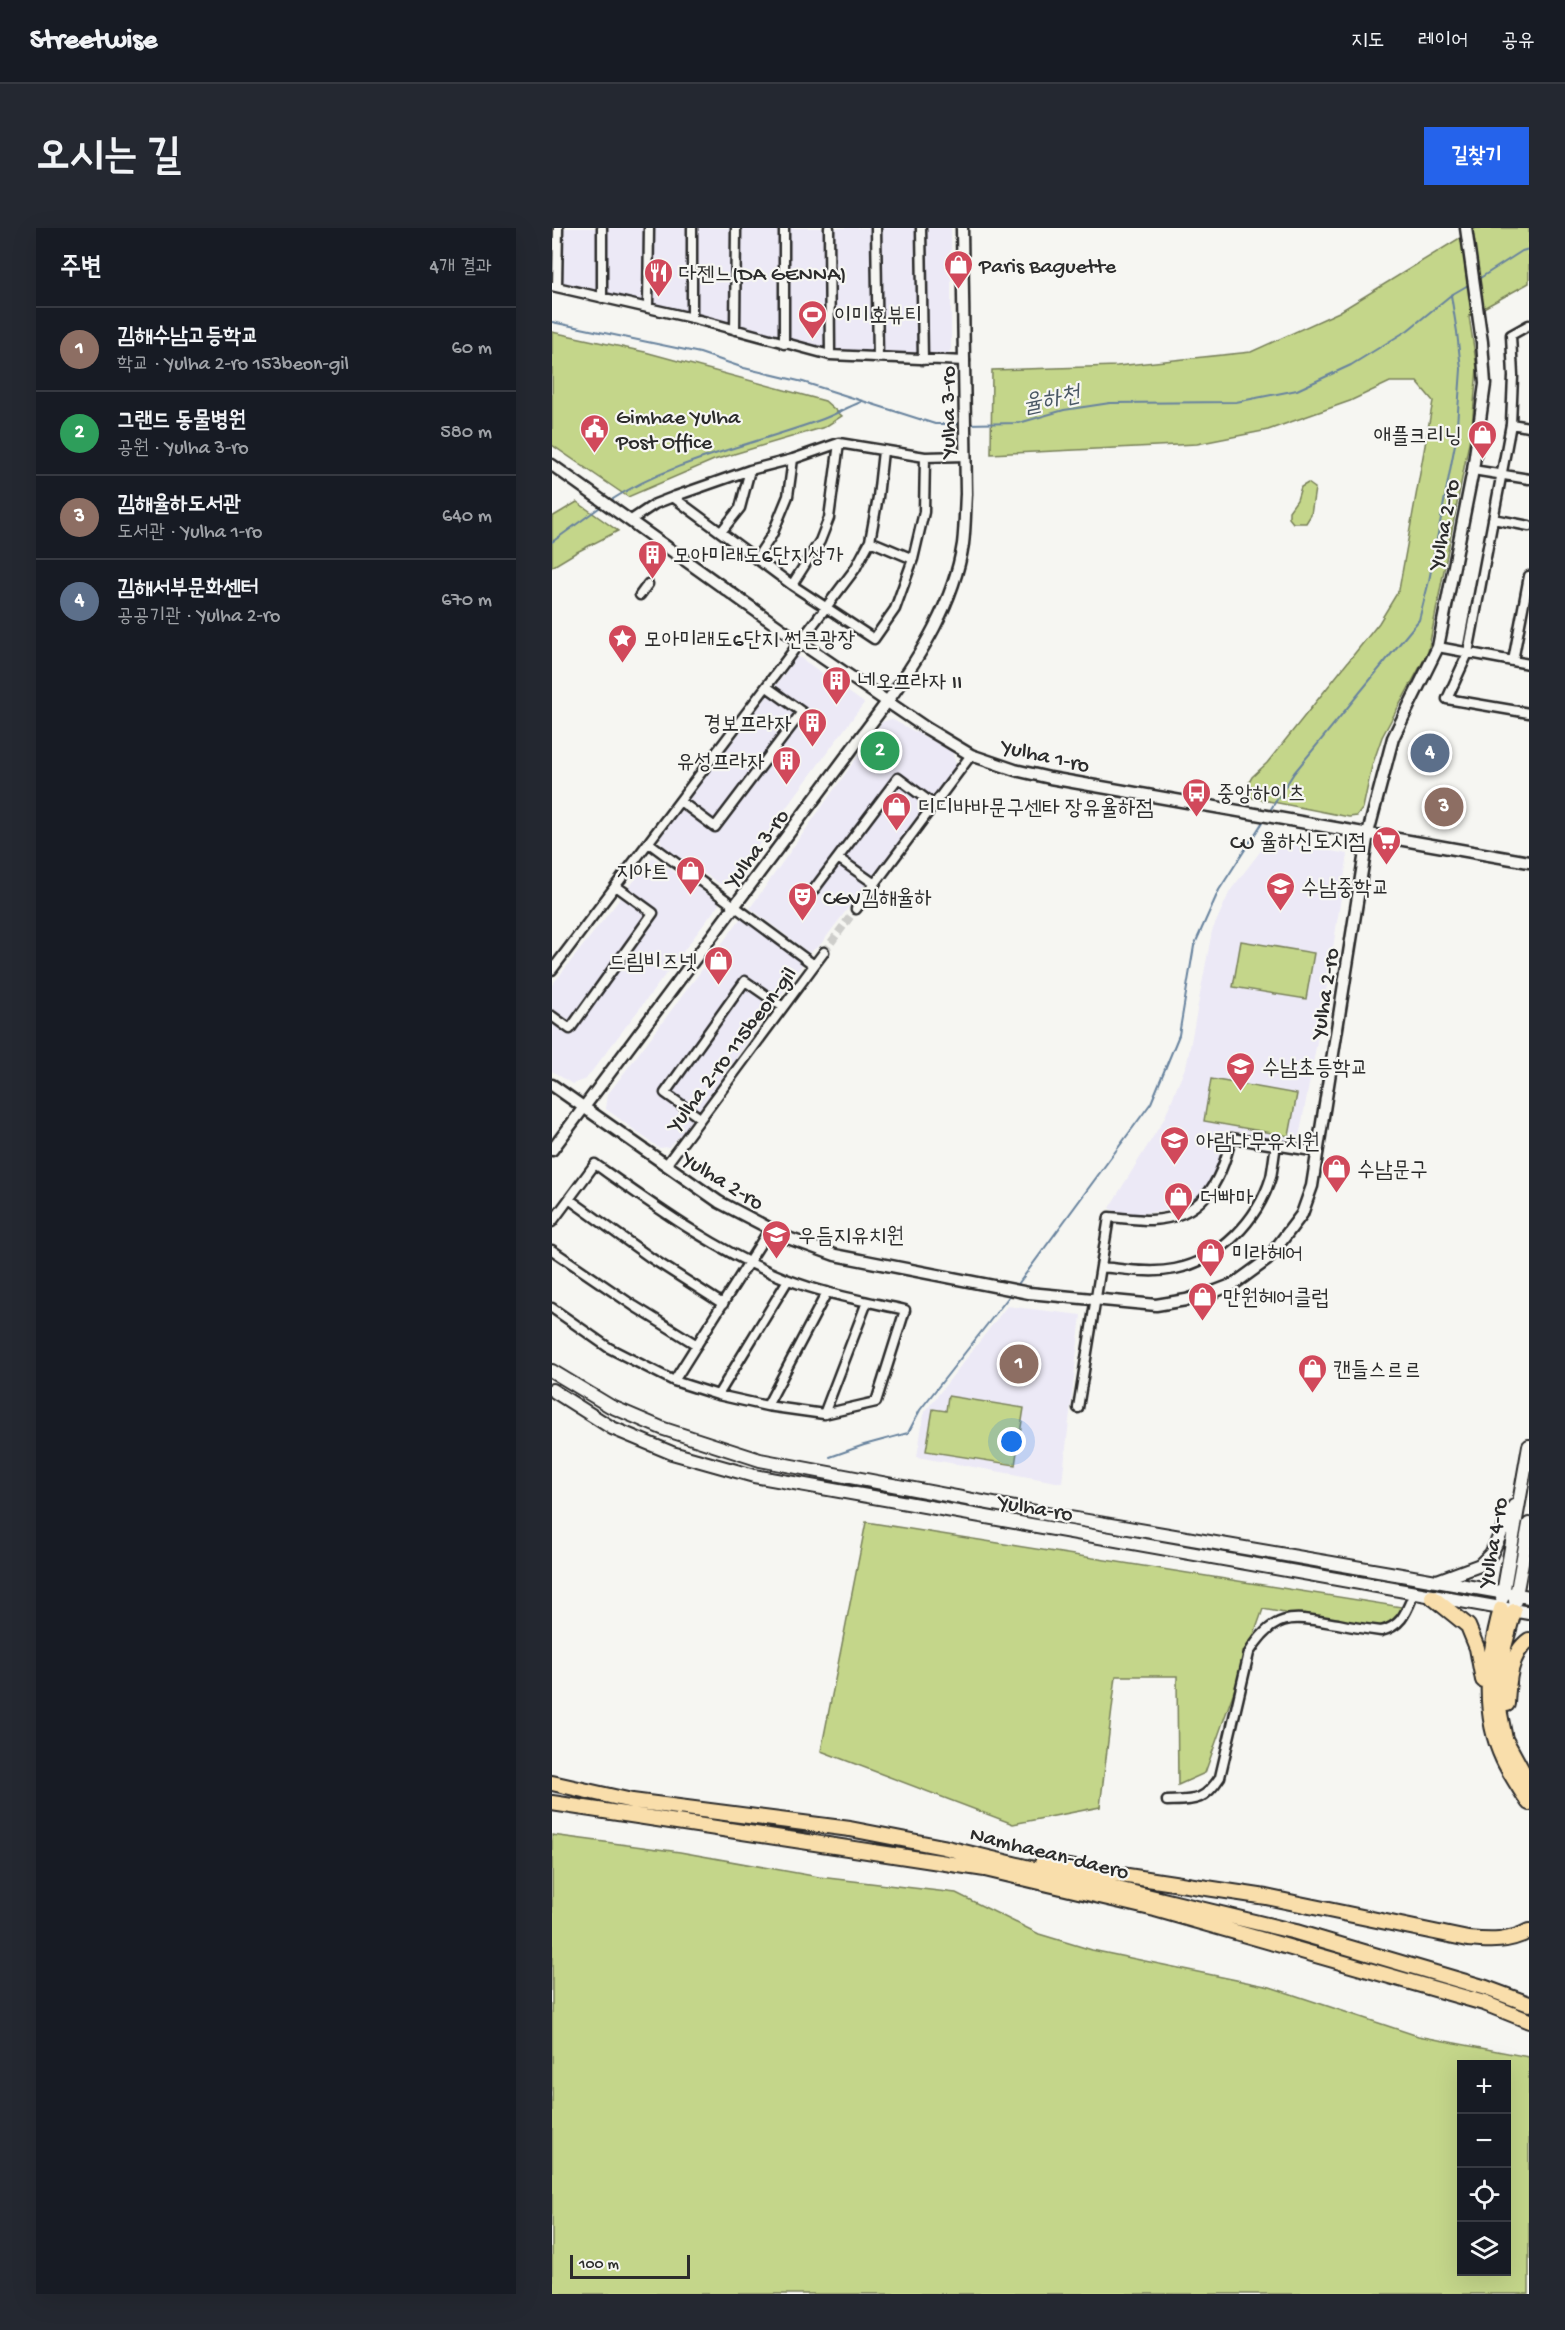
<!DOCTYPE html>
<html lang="ko">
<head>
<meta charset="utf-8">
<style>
  :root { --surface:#171b24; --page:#242831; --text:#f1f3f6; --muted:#9ea1a6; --line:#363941; --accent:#2563eb }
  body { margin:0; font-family:"Gochi Hand","Poor Story",sans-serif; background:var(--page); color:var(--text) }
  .controls { position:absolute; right:18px; bottom:18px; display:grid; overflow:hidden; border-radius:0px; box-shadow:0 6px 24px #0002 }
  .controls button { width:54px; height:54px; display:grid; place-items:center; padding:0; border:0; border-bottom:2px solid var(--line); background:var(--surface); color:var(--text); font:30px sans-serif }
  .scale { position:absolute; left:18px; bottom:15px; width:120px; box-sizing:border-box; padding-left:6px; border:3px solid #2b2b2b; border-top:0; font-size:16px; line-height:21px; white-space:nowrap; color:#2b2b2b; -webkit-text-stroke:4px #f6f6f2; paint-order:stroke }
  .you { position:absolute; left:460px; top:1214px; width:21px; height:21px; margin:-15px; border:4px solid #fff; border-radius:50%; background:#1a73e8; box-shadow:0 0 0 9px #1a73e833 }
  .badge { display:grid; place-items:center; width:39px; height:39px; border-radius:50%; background:var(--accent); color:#fff; font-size:20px; font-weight:700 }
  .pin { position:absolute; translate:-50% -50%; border:3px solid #fff; box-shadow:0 2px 6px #0006 }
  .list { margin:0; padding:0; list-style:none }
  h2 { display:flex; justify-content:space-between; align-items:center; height:78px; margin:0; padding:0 24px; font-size:26px }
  h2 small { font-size:20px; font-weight:400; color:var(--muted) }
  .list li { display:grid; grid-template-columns:39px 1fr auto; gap:18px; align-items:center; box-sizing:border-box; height:84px; padding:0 24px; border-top:2px solid var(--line) }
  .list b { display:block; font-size:22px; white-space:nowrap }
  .list p { margin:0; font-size:20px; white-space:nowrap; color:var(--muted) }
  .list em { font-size:20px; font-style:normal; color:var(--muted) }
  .icon { flex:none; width:33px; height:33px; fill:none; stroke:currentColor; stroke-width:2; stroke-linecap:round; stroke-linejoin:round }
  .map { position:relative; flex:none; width:977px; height:2066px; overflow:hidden; border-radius:0px }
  header { display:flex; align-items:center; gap:36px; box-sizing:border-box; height:84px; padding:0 30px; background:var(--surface); border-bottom:2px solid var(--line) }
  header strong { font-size:28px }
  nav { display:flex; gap:33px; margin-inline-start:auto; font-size:21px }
  .intro { display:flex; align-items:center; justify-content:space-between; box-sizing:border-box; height:144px; padding:0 36px }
  h1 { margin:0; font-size:42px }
  .button { padding:15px 27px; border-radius:0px; background:var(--accent); color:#fff; font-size:21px; font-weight:700 }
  main { display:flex; gap:36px; padding:0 36px }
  aside { flex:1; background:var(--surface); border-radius:0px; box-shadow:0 6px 24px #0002 }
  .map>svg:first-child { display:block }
</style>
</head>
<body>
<header>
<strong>Streetwise</strong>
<nav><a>지도</a><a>레이어</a><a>공유</a></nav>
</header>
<div class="intro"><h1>오시는 길</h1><a class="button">길찾기</a></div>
<main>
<aside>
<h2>주변<small>4개 결과</small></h2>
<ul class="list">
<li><span class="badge" style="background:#8d6e63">1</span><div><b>김해수남고등학교</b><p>학교 · Yulha 2-ro 153beon-gil</p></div><em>60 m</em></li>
<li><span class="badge" style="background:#2e9e5b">2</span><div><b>그랜드 동물병원</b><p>공원 · Yulha 3-ro</p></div><em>580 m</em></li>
<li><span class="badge" style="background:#8d6e63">3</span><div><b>김해율하도서관</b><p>도서관 · Yulha 1-ro</p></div><em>640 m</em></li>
<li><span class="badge" style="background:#5c6f8a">4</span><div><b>김해서부문화센터</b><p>공공기관 · Yulha 2-ro</p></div><em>670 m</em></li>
</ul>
</aside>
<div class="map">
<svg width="977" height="2066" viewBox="0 0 977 2066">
  <rect width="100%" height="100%" fill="#f6f6f2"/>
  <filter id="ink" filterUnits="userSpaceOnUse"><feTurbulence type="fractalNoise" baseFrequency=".0167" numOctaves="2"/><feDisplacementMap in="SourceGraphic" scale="12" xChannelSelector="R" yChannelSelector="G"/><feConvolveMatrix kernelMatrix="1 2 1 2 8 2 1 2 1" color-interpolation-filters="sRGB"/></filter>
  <g filter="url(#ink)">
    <!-- built -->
    <path fill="#ece9f6" d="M0 0H399V121L396 126 336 127 293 126 266 122 159 89 0 54Z
      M246 428 312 475 179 654 170 657 110 618 108 609Z
      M339 491 400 523 404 537 269 716 257 725 198 680 330 494Z
      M717 612 796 626 771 782 746 915 676 902 668 936 651 966 634 977 622 982 584 986 562 983 557 980 612 891 635 835 660 703 678 663Z
      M101 629 168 675 34 851 20 856 0 843V757Z
      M189 690 249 733 250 737 133 902 117 919 107 920 54 881 56 866Z
      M455 1078 529 1087 510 1255 365 1229 372 1185Z"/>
    <!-- green -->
    <path fill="#c4d68a" stroke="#78805a" stroke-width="1.5" fill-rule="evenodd" d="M924 0H977V55L917 88 925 140 920 199 876 424 830 509 820 538 811 580 805 588 797 589 696 569 693 561 700 549 715 535 827 395 847 362 881 173 865 154H838L798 173 716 202 645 216 439 226 440 142 565 138 699 124 787 84Z
      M0 104 93 124 273 173 290 188 273 199 162 232 76 269 0 217Z
      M756 255 763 260 759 287 754 295H741L737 290V283L745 272 749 259Z
      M25 274 66 303 23 325 0 339V289Z
      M689 713 762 725 754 771 681 759Z
      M659 851 745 866 737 908 652 893Z
      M396 1168 472 1180 463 1237 374 1223 381 1181 394 1183Z
      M314 1294 856 1380 851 1392 829 1403 711 1381 653 1545 626 1557 625 1448H564L548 1579 461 1596 269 1523Z
      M0 1607 128 1624 267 1649 404 1665 487 1706 540 1722 718 1759 866 1808 977 1829V2066H0ZM909 1836H954V2044H909Z"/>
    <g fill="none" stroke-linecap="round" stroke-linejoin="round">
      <!-- stream -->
      <path stroke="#68839e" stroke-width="2" d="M925 52 970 23 977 21
        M0 94 148 125 192 140 251 154 383 196H409
        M415 196 467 195 512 182 558 175 684 174 745 162 799 137 856 102 899 67 918 56
        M56 274C122 231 198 218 271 191 284 186 296 179 309 174
        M0 314 51 277
        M717 584 742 545 867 392 877 353 904 211 909 141 905 104 899 67
        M464 1059 599 875 627 807 642 718 667 662 712 592
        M278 1229 312 1217 356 1205 368 1182 459 1066"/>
      <!-- minor-tunnel -->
      <path stroke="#cdcdca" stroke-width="8" stroke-dasharray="8 4" stroke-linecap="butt" d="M272 724 304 681"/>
      <defs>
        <path id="minor" d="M140 0V90
          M232 0V116
          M277 0 278 127
          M324 0 326 130
          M369 0 371 132
          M0 58 140 90 278 127 413 133
          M5 59 6 0
          M50 70V0
          M96 79 97 0
          M977 97 959 107 961 148 959 196 916 425 895 471 977 485
          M183 102 184 0
          M959 196 977 199
          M921 242 977 251
          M121 269 240 357 322 411 343 381 361 331 372 284 373 229
          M941 291 977 298
          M79 292 103 276 121 269 198 242 241 231 287 215 373 229 414 228
          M169 304 188 280 198 242
          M318 313 361 331
          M204 331 220 307 236 268 241 231
          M240 357 268 313 277 290 287 215
          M88 367 96 356
          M886 419 977 436
          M961 433 977 348
          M128 573 163 599 250 484 215 459
          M97 615 262 737
          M286 630 323 656
          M254 672 346 550 382 577
          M304 681 419 527
          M0 742 303 341 318 313 326 269 331 223
          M0 788 18 801 101 685 64 658
          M148 890 113 865 193 753 231 779
          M114 937 272 724
          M17 971 99 1030 171 1076
          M0 994 43 936C104 979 164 1023 234 1051 272 1066 313 1073 353 1082L324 1174 272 1186 215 1178 166 1167 122 1153 57 1120 0 1080
          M0 1022 82 1078 145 1117
          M549 1039C573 1041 598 1046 623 1041 668 1032 706 992 719 949 721 939 722 928 724 917
          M122 1153 217 1002
          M166 1167 236 1052
          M215 1178 275 1064
          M526 1180 557 989C571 990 585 992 599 992 650 990 669 955 679 910L766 924
          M272 1186 315 1074
          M615 1573C642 1572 652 1574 668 1549L697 1425C723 1382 742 1389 786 1396 800 1399 814 1401 829 1403 850 1398 854 1384 862 1365"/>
        <path id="tertiary" d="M0 237 249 415 374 500 419 527 463 542 498 550 977 634
          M0 857 167 974 236 1010 283 1027 477 1065 604 1077 634 1072 664 1063 682 1056 715 1032 750 986 760 958 816 605 841 510 886 419 921 242 933 156 930 114 914 0
          M0 922 335 474C369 427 402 374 411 316 413 300 413 282 414 266L410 0"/>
        <path id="secondary" d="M0 1143 58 1178 112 1201 208 1232 495 1286 977 1369
          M0 1162 60 1200 120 1225 202 1248 977 1385
          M885 1353 928 1337 939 1326 962 1278
          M950 1371 977 1218
          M963 1373 977 1296"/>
        <path id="trunk" d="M880 1369 916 1398 925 1420 931 1452
          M949 1381C936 1428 929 1485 951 1531 958 1546 968 1561 977 1575
          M962 1383 946 1441 947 1481 953 1511 977 1555
          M955 1476C956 1455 958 1425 977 1412
          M0 1555 80 1573 298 1601 391 1619 744 1704 934 1760 977 1776
          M0 1575 433 1641 603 1681 932 1775 977 1793
          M490 1635 714 1669 916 1711C938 1713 957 1714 977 1703"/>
      </defs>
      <!-- minor casing -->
      <use href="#minor" stroke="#2b2b2b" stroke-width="13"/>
      <!-- tertiary casing -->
      <use href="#tertiary" stroke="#2b2b2b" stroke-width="15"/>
      <!-- secondary casing -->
      <use href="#secondary" stroke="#2b2b2b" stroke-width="16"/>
      <!-- trunk casing -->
      <use href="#trunk" stroke="#2b2b2b" stroke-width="18"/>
      <!-- minor -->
      <use href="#minor" stroke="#f6f6f2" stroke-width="8"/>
      <!-- tertiary -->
      <use href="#tertiary" stroke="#f6f6f2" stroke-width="10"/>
      <!-- secondary -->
      <use href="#secondary" stroke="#f6f6f2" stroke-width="12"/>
      <!-- trunk -->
      <use href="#trunk" stroke="#f9deab" stroke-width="14"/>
    </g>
  </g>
  <!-- icons -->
  <defs>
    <symbol id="shop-pin" viewBox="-11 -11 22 30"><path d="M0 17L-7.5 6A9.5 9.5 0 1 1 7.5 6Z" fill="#d1495b" stroke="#f6f6f2"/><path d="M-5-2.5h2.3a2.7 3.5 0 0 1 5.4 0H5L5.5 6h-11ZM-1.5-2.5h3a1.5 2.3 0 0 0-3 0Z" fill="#fff"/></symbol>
    <symbol id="restaurant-pin" viewBox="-11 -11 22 30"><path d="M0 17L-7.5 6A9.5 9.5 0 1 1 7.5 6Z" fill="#d1495b" stroke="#f6f6f2"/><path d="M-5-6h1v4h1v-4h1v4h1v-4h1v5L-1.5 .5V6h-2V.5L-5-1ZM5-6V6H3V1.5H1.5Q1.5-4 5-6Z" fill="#fff"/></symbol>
    <symbol id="stadium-pin" viewBox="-11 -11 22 30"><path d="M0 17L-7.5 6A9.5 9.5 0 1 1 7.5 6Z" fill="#d1495b" stroke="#f6f6f2"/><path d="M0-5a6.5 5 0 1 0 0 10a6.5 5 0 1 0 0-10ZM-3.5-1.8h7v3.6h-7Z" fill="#fff"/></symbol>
    <symbol id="civic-pin" viewBox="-11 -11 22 30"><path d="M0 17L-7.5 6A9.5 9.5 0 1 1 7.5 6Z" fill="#d1495b" stroke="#f6f6f2"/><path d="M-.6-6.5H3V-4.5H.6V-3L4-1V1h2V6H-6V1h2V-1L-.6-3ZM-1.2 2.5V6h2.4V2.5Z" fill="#fff"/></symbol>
    <symbol id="building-pin" viewBox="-11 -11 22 30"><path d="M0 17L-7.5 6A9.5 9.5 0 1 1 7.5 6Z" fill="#d1495b" stroke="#f6f6f2"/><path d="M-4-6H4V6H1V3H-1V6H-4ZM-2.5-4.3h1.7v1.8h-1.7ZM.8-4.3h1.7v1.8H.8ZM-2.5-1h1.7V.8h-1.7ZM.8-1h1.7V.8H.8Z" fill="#fff"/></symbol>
    <symbol id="sight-pin" viewBox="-11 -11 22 30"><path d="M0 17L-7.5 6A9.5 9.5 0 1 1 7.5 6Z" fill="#d1495b" stroke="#f6f6f2"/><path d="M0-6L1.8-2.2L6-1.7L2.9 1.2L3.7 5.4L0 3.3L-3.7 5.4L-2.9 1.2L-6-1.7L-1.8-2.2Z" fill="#fff"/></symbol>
    <symbol id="bus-pin" viewBox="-11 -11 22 30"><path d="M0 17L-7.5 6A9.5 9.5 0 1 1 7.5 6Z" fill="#d1495b" stroke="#f6f6f2"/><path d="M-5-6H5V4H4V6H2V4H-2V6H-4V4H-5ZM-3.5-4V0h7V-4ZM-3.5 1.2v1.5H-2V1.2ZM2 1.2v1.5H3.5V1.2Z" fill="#fff"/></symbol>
    <symbol id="supermarket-pin" viewBox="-11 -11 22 30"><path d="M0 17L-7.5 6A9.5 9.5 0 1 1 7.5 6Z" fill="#d1495b" stroke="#f6f6f2"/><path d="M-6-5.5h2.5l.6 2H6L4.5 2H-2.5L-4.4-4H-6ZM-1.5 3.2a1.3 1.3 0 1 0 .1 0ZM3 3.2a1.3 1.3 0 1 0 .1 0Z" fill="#fff"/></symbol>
    <symbol id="school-pin" viewBox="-11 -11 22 30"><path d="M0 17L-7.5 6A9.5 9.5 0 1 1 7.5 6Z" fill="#d1495b" stroke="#f6f6f2"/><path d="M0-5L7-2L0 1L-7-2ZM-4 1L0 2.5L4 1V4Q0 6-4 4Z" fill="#fff"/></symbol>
    <symbol id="theatre-pin" viewBox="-11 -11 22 30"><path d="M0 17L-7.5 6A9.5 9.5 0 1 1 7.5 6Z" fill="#d1495b" stroke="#f6f6f2"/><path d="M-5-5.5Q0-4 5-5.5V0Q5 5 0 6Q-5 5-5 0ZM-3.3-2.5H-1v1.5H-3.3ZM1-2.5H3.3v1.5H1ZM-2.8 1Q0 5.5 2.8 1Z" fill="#fff"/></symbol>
  </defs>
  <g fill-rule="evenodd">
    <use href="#shop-pin" x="390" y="20" width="33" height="45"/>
    <use href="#restaurant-pin" x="90" y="28" width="33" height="45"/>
    <use href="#stadium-pin" x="244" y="70" width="33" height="45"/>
    <use href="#civic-pin" x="26" y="184" width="33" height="45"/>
    <use href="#shop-pin" x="914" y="190" width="33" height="45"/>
    <use href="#building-pin" x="84" y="310" width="33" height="45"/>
    <use href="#sight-pin" x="54" y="394" width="33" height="45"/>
    <use href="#building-pin" x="268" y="436" width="33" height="45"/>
    <use href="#building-pin" x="244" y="478" width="33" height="45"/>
    <use href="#building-pin" x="218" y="516" width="33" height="45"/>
    <use href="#bus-pin" x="628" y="548" width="33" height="45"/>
    <use href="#shop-pin" x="328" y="562" width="33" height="45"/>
    <use href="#supermarket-pin" x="818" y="596" width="33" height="45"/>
    <use href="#shop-pin" x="122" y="626" width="33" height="45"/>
    <use href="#school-pin" x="712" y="642" width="33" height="45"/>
    <use href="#theatre-pin" x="234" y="652" width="33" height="45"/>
    <use href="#shop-pin" x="150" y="716" width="33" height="45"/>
    <use href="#school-pin" x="672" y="822" width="33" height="45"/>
    <use href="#school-pin" x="606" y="896" width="33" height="45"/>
    <use href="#shop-pin" x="768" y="924" width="33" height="45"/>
    <use href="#shop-pin" x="610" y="952" width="33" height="45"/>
    <use href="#school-pin" x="208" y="990" width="33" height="45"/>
    <use href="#shop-pin" x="642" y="1008" width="33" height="45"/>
    <use href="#shop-pin" x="634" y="1052" width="33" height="45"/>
    <use href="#shop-pin" x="744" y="1124" width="33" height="45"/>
  </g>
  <g text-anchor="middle" stroke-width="4.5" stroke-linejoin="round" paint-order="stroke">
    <!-- poi labels -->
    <g font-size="22" fill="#2b2b2b" stroke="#f6f6f2" text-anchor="start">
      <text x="427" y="44">Paris Baguette</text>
      <text x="127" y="52">다젠느(DA GENNA)</text>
      <text x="282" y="94">이미호뷰티</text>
      <text x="64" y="195">Gimhae Yulha<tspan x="64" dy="25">Post Office</tspan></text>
      <text x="910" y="214" text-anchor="end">애플크리닝</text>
      <text x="121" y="334">모아미래도6단지상가</text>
      <text x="92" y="418">모아미래도6단지 썬큰광장</text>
      <text x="306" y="460">네오프라자 II</text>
      <text x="240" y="502" text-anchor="end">경보프라자</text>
      <text x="213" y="540" text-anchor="end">유성프라자</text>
      <text x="665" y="572">중앙하이츠</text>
      <text x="366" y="586">디디바바문구센타 장유율하점</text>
      <text x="814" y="620" text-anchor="end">CU 율하신도시점</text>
      <text x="117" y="650" text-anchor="end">지아트</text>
      <text x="749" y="666">수남중학교</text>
      <text x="271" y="676">CGV김해율하</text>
      <text x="145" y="740" text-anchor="end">드림비즈넷</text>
      <text x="710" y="846">수남초등학교</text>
      <text x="644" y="920">아람나무유치원</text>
      <text x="805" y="948">수남문구</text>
      <text x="648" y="976">더빠마</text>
      <text x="246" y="1014">우듬지유치원</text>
      <text x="680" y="1032">미라헤어</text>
      <text x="671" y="1076">만원헤어클럽</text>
      <text x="781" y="1148">캔들스르르</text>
    </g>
    <!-- street labels -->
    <g font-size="22" fill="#2b2b2b" stroke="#f6f6f2">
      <text transform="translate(394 184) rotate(-90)" y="8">Yulha 3-ro</text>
      <text transform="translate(890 296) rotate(-79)" y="8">Yulha 2-ro</text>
      <text transform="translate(494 526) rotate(13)" y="8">Yulha 1-ro</text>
      <text transform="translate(203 619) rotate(-53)" y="8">Yulha 3-ro</text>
      <text transform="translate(771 765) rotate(-81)" y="8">Yulha 2-ro</text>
      <text transform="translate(178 820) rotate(-53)" y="8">Yulha 2-ro 115beon-gil</text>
      <text transform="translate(172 951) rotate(32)" y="8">Yulha 2-ro</text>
      <text transform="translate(484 1278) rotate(10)" y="8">Yulha-ro</text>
      <text transform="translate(939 1314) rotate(-80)" y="8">Yulha 4-ro</text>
      <text transform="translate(498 1623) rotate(14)" y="8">Namhaean-daero</text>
    </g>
    <!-- water labels -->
    <g font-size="24" font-style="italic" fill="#495764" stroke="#f6f6f2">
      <text transform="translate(499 170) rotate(-12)" y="8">율하천</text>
    </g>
  </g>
</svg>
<div class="controls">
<button>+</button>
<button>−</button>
<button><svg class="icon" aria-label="locate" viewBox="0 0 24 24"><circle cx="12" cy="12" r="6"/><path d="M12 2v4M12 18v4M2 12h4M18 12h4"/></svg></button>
<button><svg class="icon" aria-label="layers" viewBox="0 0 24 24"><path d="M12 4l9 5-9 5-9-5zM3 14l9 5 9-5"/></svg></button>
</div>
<div class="scale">100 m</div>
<div class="you"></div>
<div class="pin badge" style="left:467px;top:1136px;background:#8d6e63">1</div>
<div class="pin badge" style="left:328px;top:523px;background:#2e9e5b">2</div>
<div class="pin badge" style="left:892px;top:579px;background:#8d6e63">3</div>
<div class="pin badge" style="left:878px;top:525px;background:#5c6f8a">4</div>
</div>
</main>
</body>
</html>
